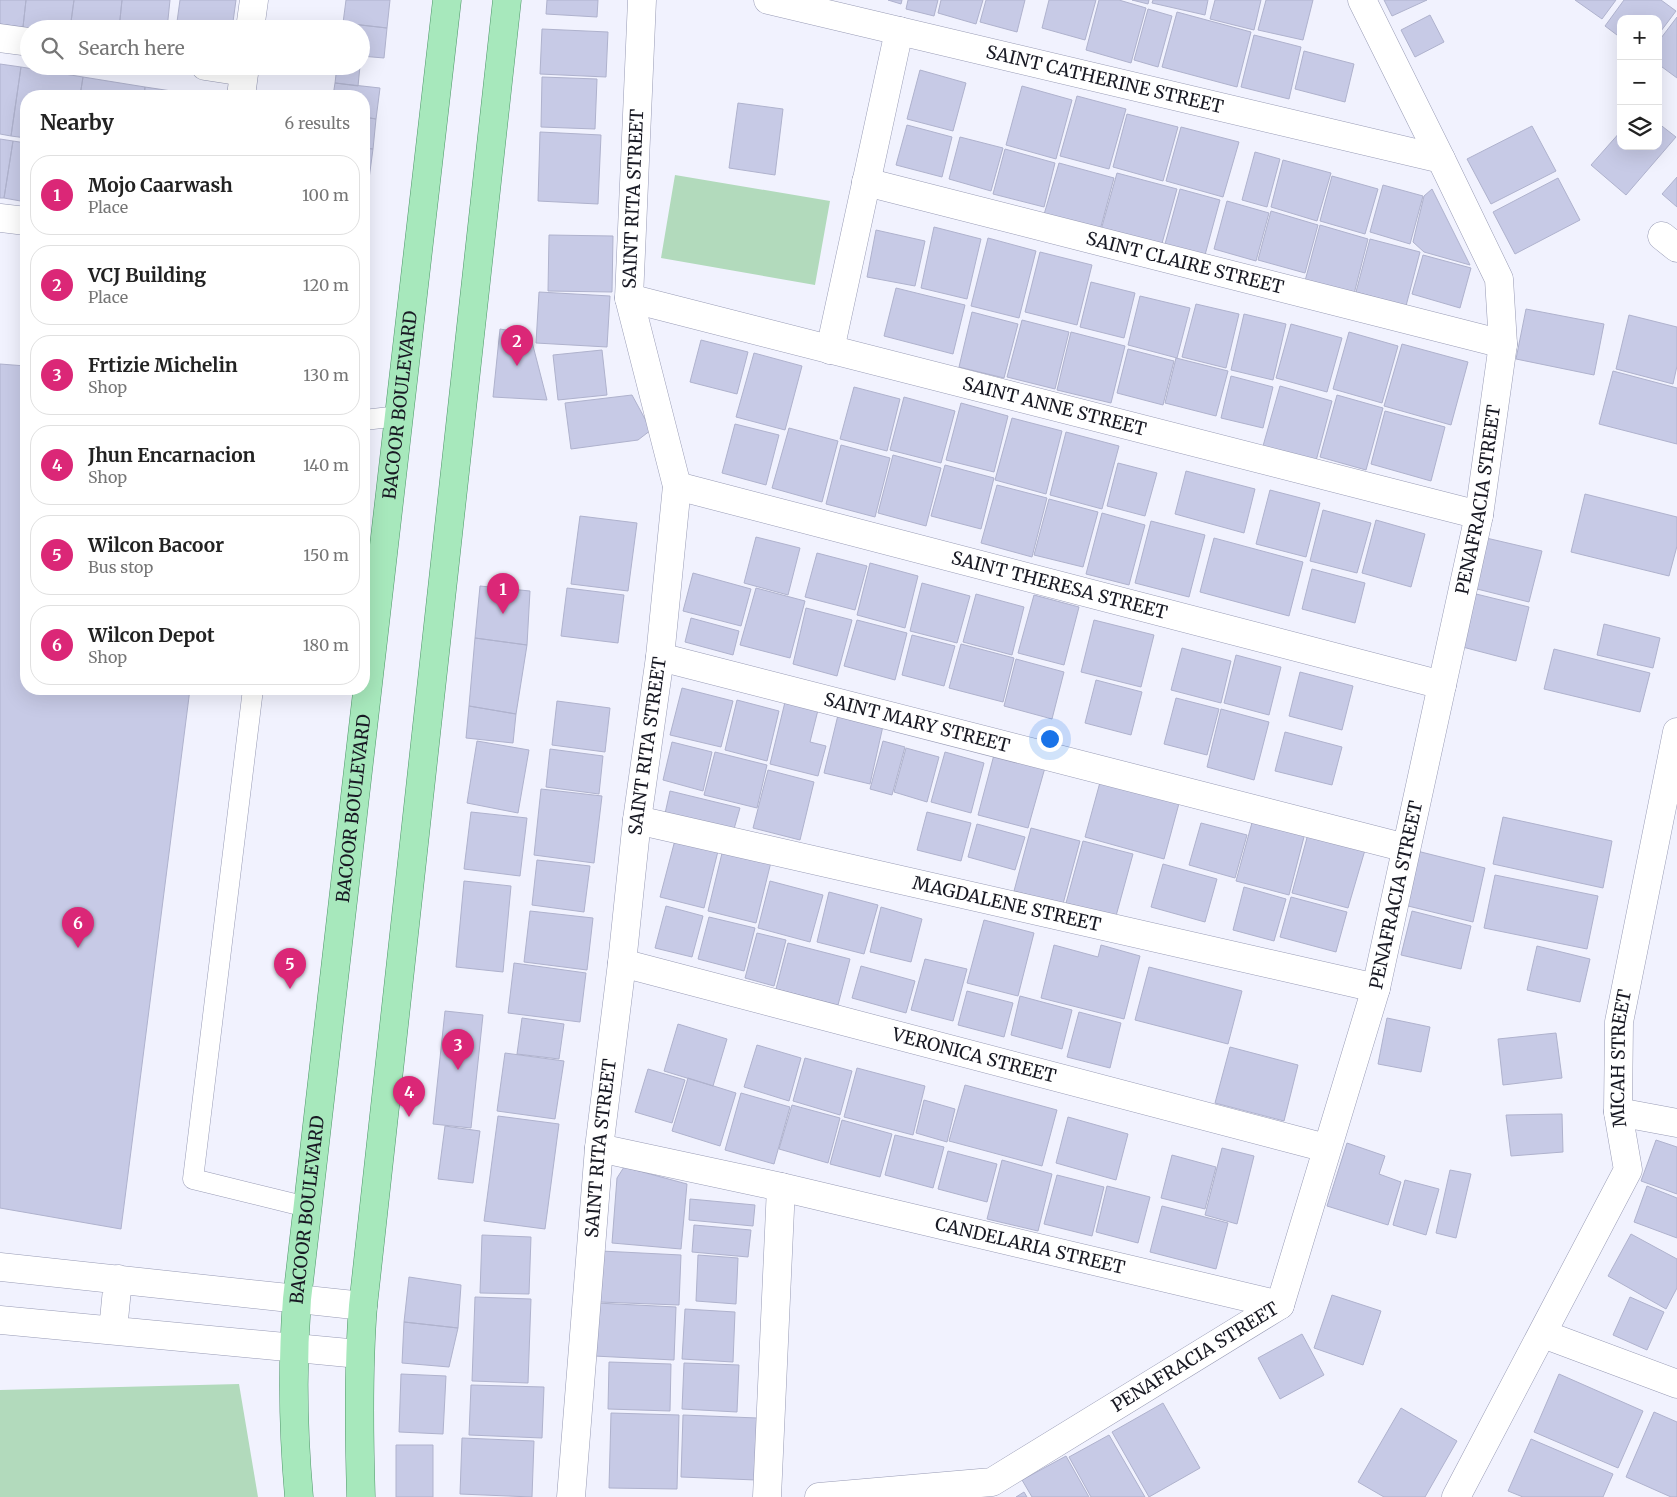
<!DOCTYPE html>
<html lang="en">
<head>
<meta charset="utf-8">
<style>
  :root { --surface:#fff; --page:#f2f2f2; --text:#222; --muted:#767676; --line:#e0e0e0; --accent:#db2777 }
  body { margin:0; font-family:Merriweather,serif; background:var(--page); color:var(--text) }
  .controls { position:absolute; right:15px; top:15px; display:grid; overflow:hidden; border-radius:10px; box-shadow:0 5px 20px #0002 }
  .controls button { width:45px; height:45px; display:grid; place-items:center; padding:0; border:0; border-bottom:1px solid var(--line); background:var(--surface); color:var(--text); font:25px sans-serif }
  .you { position:absolute; left:1049px; top:738px; width:18px; height:18px; margin:-12px; border:4px solid #fff; border-radius:50%; background:#1a73e8; box-shadow:0 0 0 8px #1a73e833 }
  .badge { display:grid; place-items:center; width:32px; height:32px; border-radius:50%; background:var(--accent); color:#fff; font-size:16px; font-weight:700 }
  .pin { position:absolute; translate:-50% -41px; filter:drop-shadow(0 1px 2px #0008) }
  .pin::after { content:''; position:absolute; top:26px; width:18px; height:15px; background:inherit; clip-path:polygon(0 0,100% 0,50% 100%) }
  .list { margin:0; padding:0; list-style:none }
  h2 { display:flex; justify-content:space-between; align-items:center; height:65px; margin:0; padding:0 20px; font-size:21px }
  h2 small { font-size:16px; font-weight:400; color:var(--muted) }
  .list li { display:grid; grid-template-columns:32px 1fr auto; gap:15px; align-items:center; box-sizing:border-box; height:80px; margin:0 10px 10px; padding:0 10px; border:1px solid var(--line); border-radius:20px }
  .list b { display:block; font-size:19px; white-space:nowrap }
  .list p { margin:0; font-size:16px; white-space:nowrap; color:var(--muted) }
  .list em { font-size:16px; font-style:normal; color:var(--muted) }
  .icon { flex:none; width:28px; height:28px; fill:none; stroke:currentColor; stroke-width:2; stroke-linecap:round; stroke-linejoin:round }
  .map { position:relative; flex:none; width:1677px; height:1497px; overflow:hidden }
  .search { position:absolute; background:var(--surface); box-shadow:0 5px 20px #0002; left:20px; top:20px; width:350px; height:55px; display:flex; align-items:center; gap:12px; box-sizing:border-box; padding:0 18px; border-radius:28px; color:var(--muted); font-size:19px }
  .panel { position:absolute; background:var(--surface); box-shadow:0 5px 20px #0002; left:20px; top:90px; width:350px; height:605px; border-radius:20px }
  .map>svg:first-child { display:block }
</style>
</head>
<body>
<div class="map">
<svg width="1677" height="1497" viewBox="0 0 1677 1497">
  <rect width="100%" height="100%" fill="#f1f2fe"/>
  <!-- green -->
  <path fill="#b2dabc" d="M675 175 830 201 815 285 661 258Z
    M239 1384 258 1497H0V1390Z"/>
  <!-- building -->
  <path fill="#c7cae6" stroke="#afb2cd" d="M0 0H26L23 27 0 24Z
    M26 0H74L70 29H36L23 27Z
    M74 0H122L119 29H70Z
    M122 0H170L167 29H119Z
    M180 0H236L232 29H176Z
    M346 0H390L387 28 343 23Z
    M547 0H598L597 17 546 14Z
    M888 0H902L901 4Z
    M908 0H938L934 16 906 9Z
    M941 0H983L976 24 938 13Z
    M986 0H1025L1017 32 980 22Z
    M1049 0H1096L1085 40 1042 28Z
    M1099 0H1119L1146 8 1131 63 1086 50Z
    M1132 0H1149L1148 4Z
    M1153 0H1208L1205 15 1152 3Z
    M1215 0H1261L1254 30 1210 19Z
    M1266 0H1313L1303 40 1258 30Z
    M1384 0H1427L1392 16Z
    M1575 0H1616L1602 19Z
    M1624 0H1661L1676 11 1658 35V19H1621V38L1605 26Z
    M1148 9 1172 16 1158 67 1134 60Z
    M1177 12 1251 32 1237 87 1162 67Z
    M1430 15 1444 42 1415 57 1401 30Z
    M1677 17V78L1658 64V42Z
    M343 23 387 28 384 58 361 56V29H342Z
    M542 29 608 32 606 77 540 74Z
    M1254 35 1301 47 1289 99 1241 87Z
    M1304 51 1354 64 1345 102 1295 89Z
    M0 64 21 67 11 136 0 134Z
    M337 66H360L358 86 335 83Z
    M21 67 83 77 80 96H26V138L11 136Z
    M920 70 966 83 953 131 907 119Z
    M83 77 145 87 144 96H80Z
    M542 77 597 79 595 129 541 127Z
    M335 83 380 88 376 119 364 117V96H333Z
    M1022 86 1072 100 1056 159 1006 145Z
    M145 87 205 96H144Z
    M1077 96 1126 109 1109 169 1060 156Z
    M738 103 783 109 775 175 729 168Z
    M1127 114 1178 127 1163 181 1113 167Z
    M364 117 376 119 373 149 364 148Z
    M1658 123 1676 137 1626 195 1591 165 1621 131V146H1658Z
    M907 125 952 137 942 177 896 165Z
    M1532 126 1556 171 1491 204 1467 159Z
    M1181 127 1239 142 1223 197 1166 181Z
    M540 132 601 135 598 204 538 201Z
    M960 137 1003 148 991 191 949 179Z
    M0 139 13 141 4 198H0Z
    M13 141 26 143V202L4 198Z
    M364 148 373 149 369 179H364Z
    M1005 149 1055 163 1044 207 993 194Z
    M1255 152 1280 159 1267 207 1242 200Z
    M1283 160 1331 173 1317 221 1271 207Z
    M1059 163 1114 178 1099 234 1043 218Z
    M1117 173 1177 189 1161 247 1101 230Z
    M1332 176 1378 189 1365 234 1320 221Z
    M1677 177V207L1662 194Z
    M1558 178 1580 220 1515 254 1493 212Z
    M364 179H369L365 210 364 209Z
    M1383 185 1423 196 1410 244 1370 232Z
    M1180 189 1220 200 1205 255 1165 244Z
    M1432 189 1470 265 1424 252 1413 242 1424 196Z
    M1227 201 1269 213 1256 261 1214 249Z
    M1271 211 1318 225 1305 273 1258 260Z
    M1320 225 1368 239 1354 294 1305 281Z
    M934 227 981 239 967 299 921 288Z
    M876 230 925 241 915 286 867 277Z
    M549 235 613 236 612 292 548 291Z
    M988 238 1036 251 1019 318 971 306Z
    M1370 239 1420 252 1406 306 1356 292Z
    M1040 252 1092 265 1077 325 1025 312Z
    M1423 255 1471 268 1460 308 1412 294Z
    M1091 282 1135 293 1124 338 1080 327Z
    M896 288 965 305 953 354 884 336Z
    M539 292 610 296 607 347 536 343Z
    M1140 296 1190 308 1177 358 1128 345Z
    M1196 304 1239 314 1226 368 1182 357Z
    M1526 309 1604 324 1594 375 1516 359Z
    M972 312 1018 324 1004 378 959 367Z
    M1244 314 1286 324 1273 380 1231 370Z
    M1629 315 1677 327V366L1673 384 1616 369Z
    M1022 320 1069 332 1055 389 1007 377Z
    M1291 324 1342 338 1327 392 1276 378Z
    M500 329 530 334 547 400 493 397Z
    M1071 332 1125 346 1111 403 1057 390Z
    M1349 332 1398 346 1382 403 1333 389Z
    M701 340 748 352 737 394 690 382Z
    M1402 344 1468 362 1451 425 1384 406Z
    M1128 349 1174 361 1163 405 1117 393Z
    M602 350 607 395 558 400 553 355Z
    M754 353 802 366 785 430 736 417Z
    M1176 358 1228 371 1216 416 1165 403Z
    M0 364 26 366V689H190L121 1229 0 1208Z
    M1613 371 1677 388V444L1599 424Z
    M1231 376 1273 387 1263 428 1221 418Z
    M1280 386 1332 401 1316 461 1263 446Z
    M854 387 900 399 887 451 840 439Z
    M632 395 651 430 638 440 571 449 565 403Z
    M1337 395 1383 408 1366 470 1320 457Z
    M904 397 955 411 941 463 890 450Z
    M961 403 1008 416 994 472 946 460Z
    M1385 411 1445 427 1431 481 1371 464Z
    M1012 418 1062 431 1046 494 995 480Z
    M735 424 779 435 766 485 722 473Z
    M789 428 838 441 822 502 772 488Z
    M1066 432 1119 446 1102 509 1050 495Z
    M841 445 890 458 875 517 826 504Z
    M893 455 941 468 926 526 878 513Z
    M1118 463 1157 473 1145 516 1107 506Z
    M945 465 994 478 981 529 931 516Z
    M1186 471 1255 489 1244 533 1175 514Z
    M997 485 1047 498 1032 557 981 543Z
    M1270 490 1320 503 1306 557 1256 544Z
    M1585 494 1677 517V546L1669 576 1571 552Z
    M1049 499 1098 512 1083 567 1034 555Z
    M1323 510 1371 523 1357 573 1310 561Z
    M1102 513 1145 525 1129 585 1086 574Z
    M580 516 637 523 628 591 571 584Z
    M1376 520 1425 534 1411 587 1362 573Z
    M1151 521 1205 535 1189 597 1135 583Z
    M756 537 800 548 788 595 744 583Z
    M1482 537 1542 551 1529 602 1469 587Z
    M1214 538 1303 562 1289 616 1200 592Z
    M817 553 867 566 855 610 805 597Z
    M870 563 918 576 905 628 857 615Z
    M1312 569 1365 583 1355 623 1302 609Z
    M693 573 751 589 741 626 683 611Z
    M922 583 970 596 957 643 910 631Z
    M480 586 530 591 527 645 475 638Z
    M567 588 624 595 618 643 561 636Z
    M756 588 805 601 790 658 740 645Z
    M1468 592 1529 607 1516 661 1455 645Z
    M976 594 1024 607 1012 655 963 642Z
    M1034 595 1079 607 1064 665 1018 653Z
    M806 608 852 620 837 676 793 664Z
    M691 618 739 631 733 655 685 642Z
    M857 620 907 633 895 680 844 666Z
    M1094 620 1154 635 1141 687 1081 672Z
    M1604 624 1660 638 1653 668 1597 655Z
    M912 635 955 646 944 686 902 675Z
    M475 638 527 645 516 714 469 706Z
    M961 644 1014 658 1003 702 949 688Z
    M1182 648 1231 661 1221 703 1171 690Z
    M1554 649 1650 673 1640 712 1544 689Z
    M1236 655 1281 667 1269 715 1224 703Z
    M1016 659 1064 672 1052 719 1004 706Z
    M1300 672 1353 686 1342 730 1289 716Z
    M1096 680 1142 692 1131 735 1085 723Z
    M682 688 733 701 721 747 670 735Z
    M1176 698 1219 709 1207 755 1164 744Z
    M737 700 779 711 767 761 725 750Z
    M557 701 610 708 605 752 552 745Z
    M785 702 818 710 810 742 826 746 818 776 770 764Z
    M469 706 516 714 513 743 466 738Z
    M1221 709 1269 722 1254 780 1207 767Z
    M838 715 883 726 870 784 824 773Z
    M1285 732 1342 747 1332 785 1275 771Z
    M477 741 529 750 518 813 467 803Z
    M883 741 905 747 892 795 870 789Z
    M672 742 712 752 703 791 663 780Z
    M906 748 939 757 927 802 894 792Z
    M550 749 603 756 599 794 546 787Z
    M995 751 1046 764 1028 828 978 815Z
    M715 752 767 765 757 808 704 795Z
    M945 752 984 763 971 813 931 802Z
    M768 770 814 782 800 840 753 828Z
    M1102 775 1181 796 1164 859 1085 837Z
    M541 789 602 796 594 863 534 855Z
    M670 791 740 808 732 836 664 818Z
    M471 812 527 818 520 876 464 869Z
    M927 812 971 823 961 861 917 850Z
    M1503 817 1612 841 1603 888 1493 864Z
    M1253 819 1305 833 1289 895 1236 881Z
    M1201 823 1247 835 1235 878 1189 865Z
    M977 824 1025 837 1015 870 968 857Z
    M1031 828 1080 841 1063 904 1014 891Z
    M1308 834 1365 850 1348 908 1292 893Z
    M675 840 718 851 704 908 660 897Z
    M1083 841 1133 854 1116 916 1066 903Z
    M723 849 771 862 756 923 708 911Z
    M1413 850 1485 868 1473 922 1400 904Z
    M537 860 590 866 584 912 532 905Z
    M1163 864 1217 879 1205 922 1151 907Z
    M1495 875 1598 896 1587 949 1484 928Z
    M464 881 511 886 503 972 456 967Z
    M770 881 823 895 810 942 758 928Z
    M1244 887 1286 899 1274 941 1233 930Z
    M829 892 878 905 864 954 817 942Z
    M1291 897 1347 912 1336 952 1280 937Z
    M666 906 703 916 692 957 655 948Z
    M881 907 922 919 911 962 870 952Z
    M530 911 593 918 587 970 524 962Z
    M1412 911 1471 926 1461 969 1401 955Z
    M709 917 755 928 744 971 698 959Z
    M984 920 1034 933 1018 996 967 983Z
    M757 933 786 940 774 986 745 978Z
    M788 943 850 959 838 1005 776 989Z
    M1054 945 1098 957 1101 945 1140 956 1124 1019 1041 998Z
    M1537 946 1590 959 1580 1002 1527 990Z
    M925 959 967 969 953 1021 911 1010Z
    M514 963 586 973 580 1022 508 1013Z
    M861 966 915 981 906 1013 852 998Z
    M1149 967 1242 991 1228 1044 1135 1020Z
    M967 991 1013 1003 1004 1037 958 1025Z
    M1020 996 1072 1010 1062 1049 1011 1035Z
    M445 1011 483 1015 471 1128 433 1124Z
    M1079 1012 1121 1023 1110 1068 1067 1057Z
    M522 1018 564 1024 559 1059 517 1054Z
    M1387 1018 1430 1027 1421 1072 1378 1064Z
    M678 1024 727 1039 713 1086 664 1071Z
    M1556 1033 1562 1078 1503 1085 1498 1039Z
    M757 1045 801 1058 789 1101 744 1087Z
    M1230 1047 1298 1065 1284 1121 1215 1103Z
    M505 1053 564 1061 555 1119 497 1111Z
    M805 1058 852 1071 840 1115 793 1101Z
    M857 1068 925 1086 913 1135 844 1117Z
    M648 1069 685 1080 672 1123 635 1112Z
    M688 1078 736 1093 720 1146 672 1131Z
    M965 1085 1057 1110 1042 1166 949 1141Z
    M741 1093 790 1107 774 1164 725 1150Z
    M924 1100 955 1109 947 1142 916 1133Z
    M792 1105 840 1118 828 1163 779 1149Z
    M1562 1114 1563 1152 1511 1156 1506 1115Z
    M498 1116 559 1124 545 1229 484 1221Z
    M1068 1117 1128 1134 1116 1180 1056 1163Z
    M842 1120 892 1134 880 1177 830 1164Z
    M445 1126 480 1131 473 1183 438 1179Z
    M895 1135 944 1147 933 1188 885 1175Z
    M1656 1140 1677 1147V1194L1641 1181Z
    M1347 1143 1385 1156 1379 1174 1401 1182 1388 1225 1327 1206Z
    M1222 1148 1254 1156 1237 1224 1205 1215Z
    M948 1151 997 1164 987 1202 938 1189Z
    M1172 1155 1216 1167 1205 1209 1161 1198Z
    M1002 1160 1052 1174 1038 1231 987 1219Z
    M624 1167 687 1184 681 1249 612 1243 617 1178Z
    M1450 1170 1471 1174 1456 1238 1436 1233Z
    M1057 1175 1104 1187 1092 1236 1044 1224Z
    M1405 1180 1439 1189 1426 1235 1393 1225Z
    M1107 1186 1150 1197 1138 1243 1096 1232Z
    M1647 1186 1677 1198V1238L1634 1222Z
    M690 1199 755 1205 753 1226 689 1220Z
    M1162 1206 1228 1223 1216 1269 1150 1252Z
    M694 1225 751 1230 748 1257 692 1252Z
    M1631 1234 1677 1259V1288L1666 1309 1608 1276Z
    M482 1235 531 1237 529 1294 480 1293Z
    M601 1251 681 1255 679 1305 599 1302Z
    M698 1255 738 1258 736 1304 696 1301Z
    M409 1277 461 1285 458 1328 404 1322Z
    M1332 1295 1381 1311 1363 1365 1314 1348Z
    M475 1297 531 1299 528 1383 472 1381Z
    M1630 1297 1664 1312 1647 1350 1613 1335Z
    M596 1303 676 1307 674 1360 594 1356Z
    M685 1309 735 1312 733 1362 682 1359Z
    M404 1322 458 1328 449 1367 402 1363Z
    M1302 1334 1324 1375 1280 1399 1258 1358Z
    M609 1362 671 1364 670 1411 608 1409Z
    M684 1363 739 1365 737 1412 682 1409Z
    M401 1374 446 1376 443 1434 399 1432Z
    M1559 1374 1643 1411 1618 1468 1534 1432Z
    M471 1385 544 1387 542 1438 469 1435Z
    M1163 1403 1200 1468 1149 1497 1112 1432Z
    M1401 1408 1457 1441 1425 1497H1384L1358 1482Z
    M1654 1412 1677 1422V1497H1671L1626 1477Z
    M611 1413 679 1415 677 1489 609 1488Z
    M683 1415 757 1418 756 1480 681 1477Z
    M1109 1435 1145 1497H1091L1069 1457Z
    M462 1438 534 1441 532 1497 460 1494Z
    M1531 1439 1613 1474 1603 1497H1523L1508 1491Z
    M396 1445H433V1497H396Z
    M1066 1456 1089 1497H1032L1022 1480Z
    M1024 1492 1027 1497H1016Z"/>
  <g fill="none" stroke-linecap="round" stroke-linejoin="round">
    <defs>
      <path id="service" d="M364 420 399 416
        M253 689 193 1179 307 1207"/>
      <g id="minor">
        <path id="s1" d="M768 0 1441 159"/>
        <path d="M250 29 254 0"/>
        <path d="M0 38 29 42"/>
        <path d="M205 66 244 72"/>
        <path d="M241 96 245 66"/>
        <path id="s2" d="M866 182 1503 344"/>
        <path d="M0 218 26 221"/>
        <path d="M1662 236 1677 248"/>
        <path id="s3" d="M629 298 1479 515"/>
        <path d="M830 350 899 31"/>
        <path id="s4" d="M677 486 1442 685"/>
        <path id="s5" d="M660 657 1406 848"/>
        <path id="s6" d="M637 820 1376 988"/>
        <path id="s7" d="M622 963 1326 1148"/>
        <path d="M1618 1112 1677 1123"/>
        <path id="s8" d="M599 1148 781 1187 1280 1305"/>
        <path d="M1543 1334 1677 1384"/>
        <path id="s9" d="M571 1497 599 1148 622 963 637 820 660 657 677 486 629 298 642 0"/>
        <path d="M767 1497 781 1187"/>
        <path id="s10" d="M819 1497 992 1482 1280 1305 1376 988 1479 515 1503 344 1499 279 1441 159 1362 0"/>
        <path id="s11" d="M1456 1497 1628 1170 1618 1112 1619 1022 1677 732"/>
      </g>
      <path id="tertiary" d="M0 1267 363 1306
        M0 1320 359 1354
        M113 1330 118 1279"/>
      <g id="primary">
        <path id="s12" d="M299 1497C293 1431 292 1365 297 1299L447 0"/>
        <path d="M361 1497C359 1433 358 1369 363 1306L507 0"/>
      </g>
    </defs>
    <!-- service casing -->
    <use href="#service" stroke="#989bb5" stroke-width="21"/>
    <!-- minor casing -->
    <use href="#minor" stroke="#989bb5" stroke-width="29"/>
    <!-- tertiary casing -->
    <use href="#tertiary" stroke="#989bb5" stroke-width="29"/>
    <!-- primary casing -->
    <use href="#primary" stroke="#4f966a" stroke-width="29"/>
    <!-- service -->
    <use href="#service" stroke="#fff" stroke-width="20"/>
    <!-- minor -->
    <use href="#minor" stroke="#fff" stroke-width="28"/>
    <!-- tertiary -->
    <use href="#tertiary" stroke="#fff" stroke-width="28"/>
    <!-- primary -->
    <use href="#primary" stroke="#a7e8bc" stroke-width="28"/>
  </g>
  <g text-anchor="middle" stroke-width="4" stroke-linejoin="round" paint-order="stroke">
    <!-- street labels -->
    <g font-size="18" fill="#181923" stroke="#f1f2fe">
      <text dy="6" stroke="none"><textPath href="#s1" startOffset="346">SAINT CATHERINE STREET</textPath></text>
      <text dy="6" stroke="none"><textPath href="#s9" startOffset="1310">SAINT RITA STREET</textPath></text>
      <text dy="6" stroke="none"><textPath href="#s2" startOffset="329">SAINT CLAIRE STREET</textPath></text>
      <text dy="6" stroke="none"><textPath href="#s12" startOffset="1098">BACOOR BOULEVARD</textPath></text>
      <text dy="6" stroke="none"><textPath href="#s3" startOffset="439">SAINT ANNE STREET</textPath></text>
      <text dy="6" stroke="none"><textPath href="#s10" startOffset="1342">PENAFRACIA STREET</textPath></text>
      <text dy="6" stroke="none"><textPath href="#s4" startOffset="395">SAINT THERESA STREET</textPath></text>
      <text dy="6" stroke="none"><textPath href="#s5" startOffset="265">SAINT MARY STREET</textPath></text>
      <text dy="6" stroke="none"><textPath href="#s9" startOffset="755">SAINT RITA STREET</textPath></text>
      <text dy="6" stroke="none"><textPath href="#s12" startOffset="692">BACOOR BOULEVARD</textPath></text>
      <text dy="6" stroke="none"><textPath href="#s10" startOffset="938">PENAFRACIA STREET</textPath></text>
      <text dy="6" stroke="none"><textPath href="#s6" startOffset="379">MAGDALENE STREET</textPath></text>
      <text dy="6" stroke="none"><textPath href="#s7" startOffset="364">VERONICA STREET</textPath></text>
      <text dy="6" stroke="none"><textPath href="#s11" startOffset="482">MICAH STREET</textPath></text>
      <text dy="6" stroke="none"><textPath href="#s9" startOffset="350">SAINT RITA STREET</textPath></text>
      <text dy="6" stroke="none"><textPath href="#s12" startOffset="288">BACOOR BOULEVARD</textPath></text>
      <text dy="6" stroke="none"><textPath href="#s8" startOffset="442">CANDELARIA STREET</textPath></text>
      <text dy="6" stroke="none"><textPath href="#s10" startOffset="412">PENAFRACIA STREET</textPath></text>
    </g>
  </g>
</svg>
<div class="controls">
<button>+</button>
<button>−</button>
<button><svg class="icon" aria-label="layers" viewBox="0 0 24 24"><path d="M12 4l9 5-9 5-9-5zM3 14l9 5 9-5"/></svg></button>
</div>
<div class="you"></div>
<div class="pin badge" style="left:503px;top:614px">1</div>
<div class="pin badge" style="left:517px;top:366px">2</div>
<div class="pin badge" style="left:458px;top:1070px">3</div>
<div class="pin badge" style="left:409px;top:1117px">4</div>
<div class="pin badge" style="left:290px;top:989px">5</div>
<div class="pin badge" style="left:78px;top:948px">6</div>
<div class="search"><svg class="icon" aria-label="search" viewBox="0 0 24 24"><circle cx="10" cy="10" r="6"/><path d="M15 15l6 6"/></svg>Search here</div>
<section class="panel">
<h2>Nearby<small>6 results</small></h2>
<ul class="list">
<li><span class="badge">1</span><div><b>Mojo Caarwash</b><p>Place</p></div><em>100 m</em></li>
<li><span class="badge">2</span><div><b>VCJ Building</b><p>Place</p></div><em>120 m</em></li>
<li><span class="badge">3</span><div><b>Frtizie Michelin</b><p>Shop</p></div><em>130 m</em></li>
<li><span class="badge">4</span><div><b>Jhun Encarnacion</b><p>Shop</p></div><em>140 m</em></li>
<li><span class="badge">5</span><div><b>Wilcon Bacoor</b><p>Bus stop</p></div><em>150 m</em></li>
<li><span class="badge">6</span><div><b>Wilcon Depot</b><p>Shop</p></div><em>180 m</em></li>
</ul>
</section>
</div>
</body>
</html>
